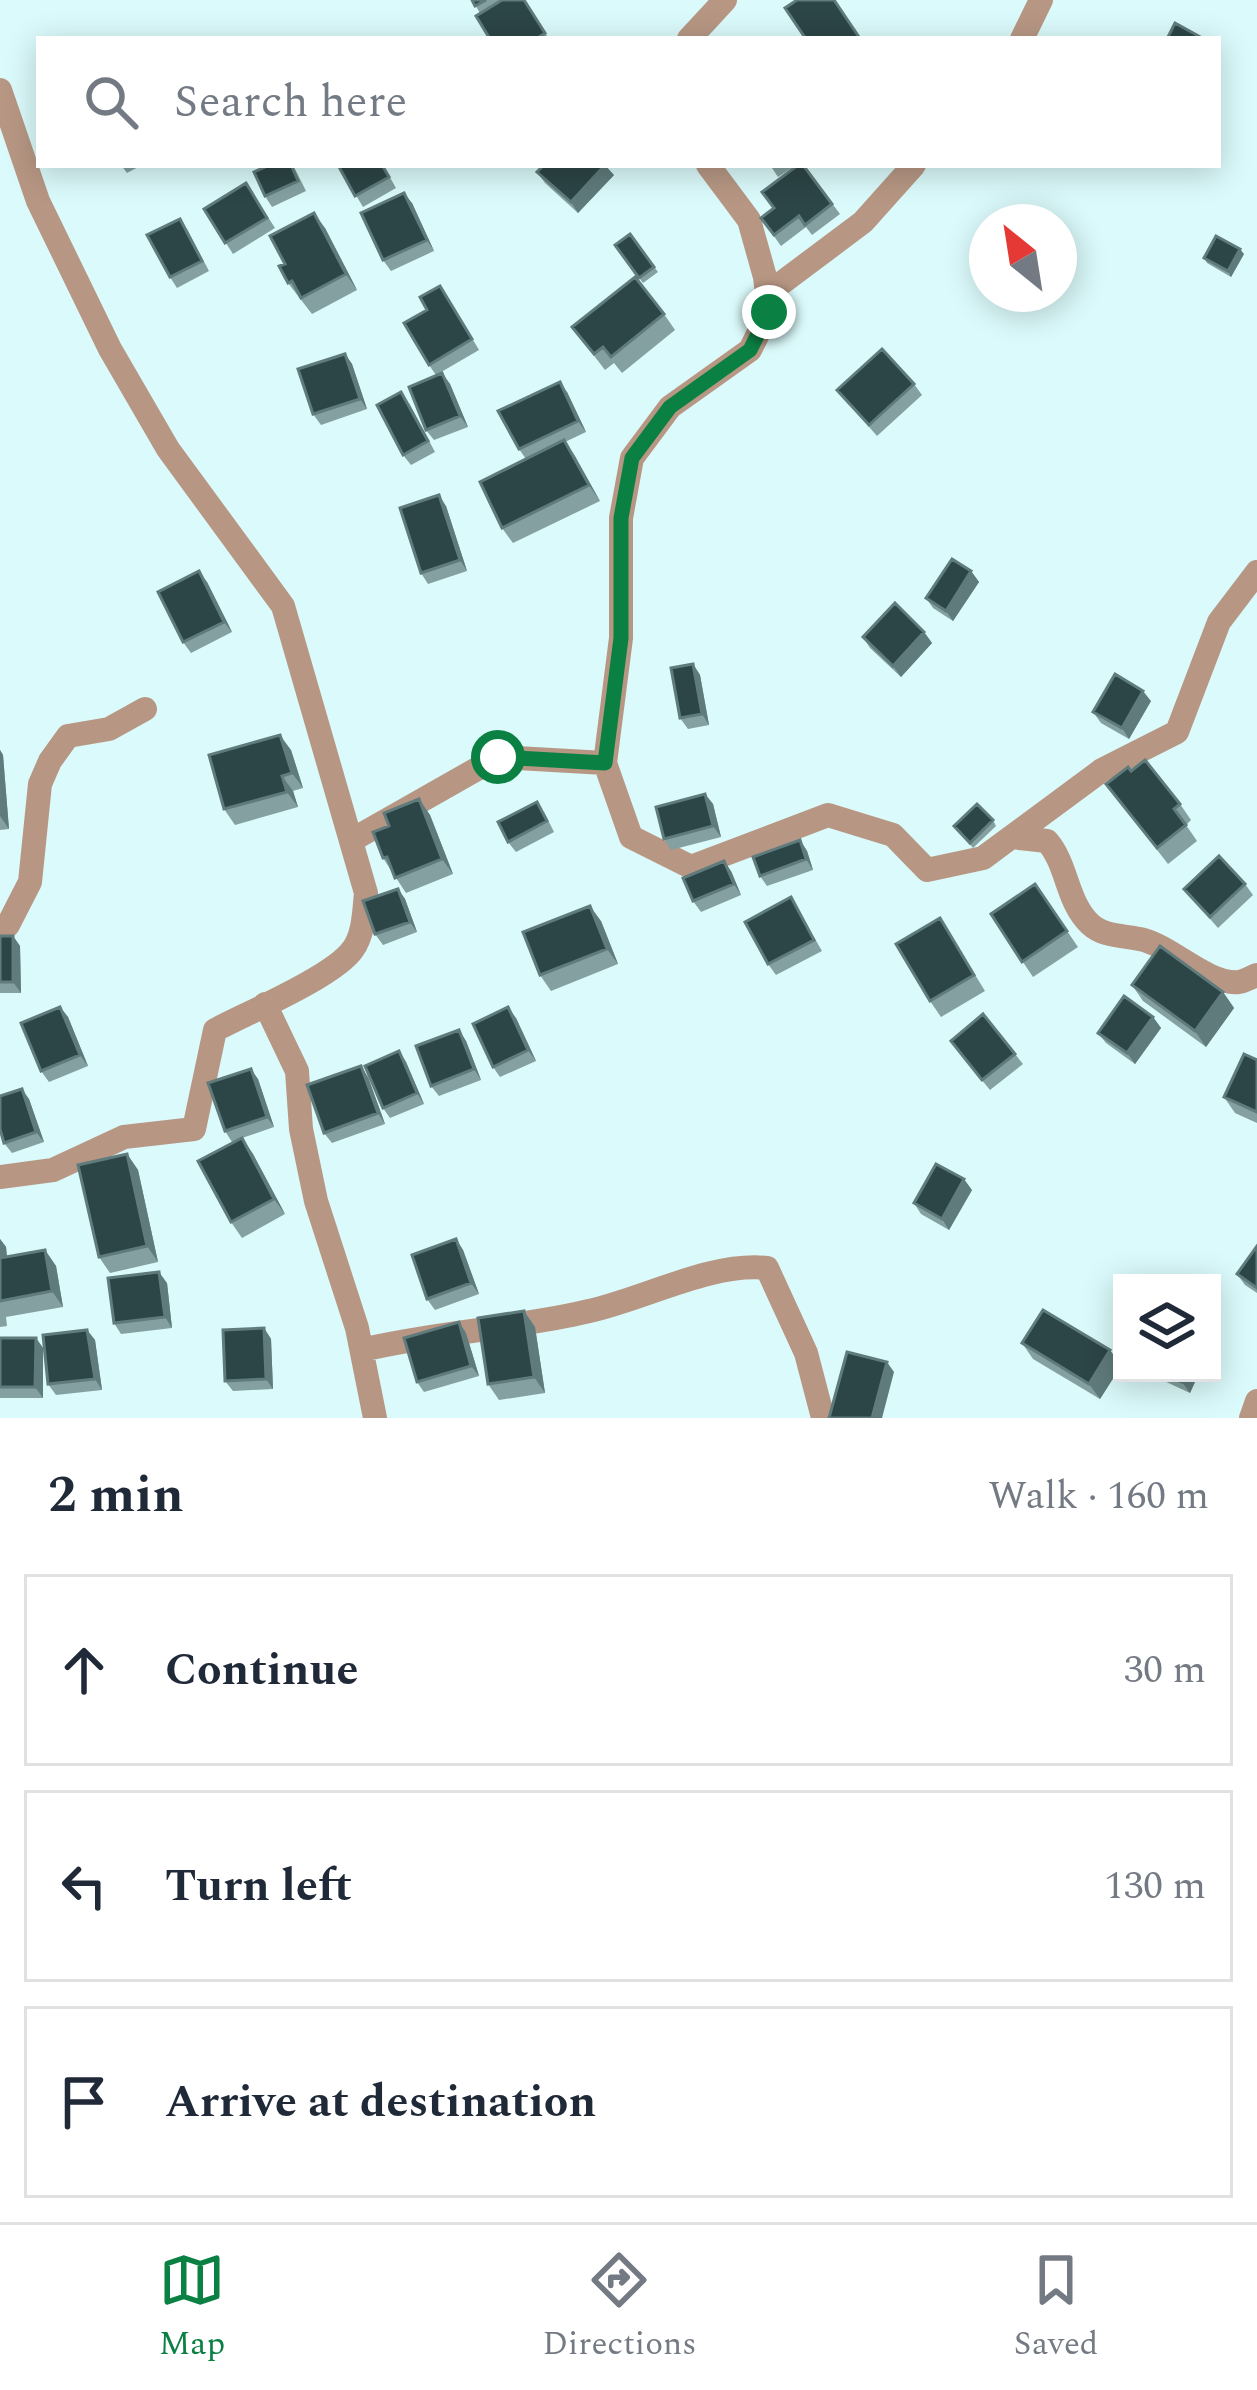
<!DOCTYPE html>
<html lang="en">
<head>
<meta charset="utf-8">
<style>
  :root { --surface:#fff; --page:#f2f2f3; --text:#1f2937; --muted:#747a83; --line:#e0e1e3; --accent:#0b8043 }
  body { margin:0; font-family:Spectral,serif; background:var(--page); color:var(--text) }
  .controls { position:absolute; right:36px; bottom:36px; display:grid; overflow:hidden; border-radius:0px; box-shadow:0 6px 30px #0003 }
  .controls button { width:108px; height:108px; display:grid; place-items:center; padding:0; border:0; border-bottom:3px solid var(--line); background:var(--surface); color:var(--text); font:60px sans-serif }
  .compass { position:absolute; left:969px; top:204px; width:108px; height:108px; border-radius:50%; background:var(--surface); box-shadow:0 6px 30px #0003; rotate:330deg }
  .stop { position:absolute; width:36px; height:36px; margin:-27px; border:9px solid #0b8043; border-radius:50%; background:#fff }
  .stop.end { background:#0b8043; border-color:#fff; box-shadow:0 3px 12px #0008 }
  .list { margin:0; padding:0; list-style:none }
  h2 { display:flex; justify-content:space-between; align-items:center; height:156px; margin:0; padding:0 48px; font-size:51px }
  h2 small { font-size:39px; font-weight:400; color:var(--muted) }
  .list li { display:grid; grid-template-columns:78px 1fr auto; gap:36px; align-items:center; box-sizing:border-box; height:192px; margin:0 24px 24px; padding:0 24px; border:3px solid var(--line); border-radius:0px }
  .list b { display:block; font-size:45px; white-space:nowrap }
  .list em { font-size:39px; font-style:normal; color:var(--muted) }
  .icon { flex:none; width:66px; height:66px; fill:none; stroke:currentColor; stroke-width:2; stroke-linecap:round; stroke-linejoin:round }
  .map { position:relative; flex:none; width:1257px; height:1418px; overflow:hidden }
  .search { position:absolute; background:var(--surface); box-shadow:0 6px 30px #0003; left:36px; right:36px; top:36px; height:132px; display:flex; align-items:center; gap:30px; box-sizing:border-box; padding:0 42px; border-radius:0px; color:var(--muted); font-size:45px }
  .sheet { height:804px; background:var(--surface) }
  nav { display:flex; justify-content:space-around; align-items:center; box-sizing:border-box; height:168px; border-top:3px solid var(--line); background:var(--surface); font-size:33px; color:var(--muted) }
  nav a { display:grid; justify-items:center; gap:6px }
  nav .on { color:var(--accent) }
  .map>svg:first-child { display:block }
</style>
</head>
<body>
<div class="map">
<svg width="1257" height="1418" viewBox="0 0 1257 1418">
  <rect width="100%" height="100%" fill="#dbfafb"/>
  <g fill="none" stroke-linecap="round" stroke-linejoin="round">
    <!-- minor -->
    <path stroke="#b79784" stroke-width="24" d="M689 39 725 0
      M1022 39 1041 0
      M0 90 38 201 110 349 168 449 283 606 366 893C364 911 364 934 353 949 335 976 247 1013 215 1030L194 1129 124 1137 53 1170 0 1177
      M767 294 863 222 914 165
      M605 763 621 638V518L632 458 670 407 750 350 769 312 765 277 749 220 708 165
      M1011 837 1047 841C1068 865 1066 901 1090 924 1105 938 1126 935 1144 940 1173 948 1208 985 1239 982 1245 981 1251 977 1257 975
      M352 840 498 757 605 763 631 837 691 867 828 815 893 835 927 870 983 858 1102 770 1177 732 1219 622 1257 572
      M0 926 8 925 30 882 40 784 50 761 68 736 109 729 145 709
      M265 1004 297 1071 301 1129 316 1201 357 1328 375 1418
      M362 1350C437 1332 514 1329 589 1311 644 1299 711 1262 767 1268L806 1353 822 1414
      M1251 1418 1257 1401"/>
  </g>
  <!-- wall -->
  <path fill="#84a0a0" d="M472 0H525L549 39H490L480 13Z
    M121 165H142L127 173Z
    M293 165 306 191 272 207 265 196Z
    M338 165H383L396 188 363 207Z
    M770 165H796L778 177Z
    M803 165 840 214 812 235 806 227 781 246 761 218 773 208Z
    M537 172 614 175 578 213 545 183Z
    M246 183 275 228 233 254 204 209Z
    M412 203 434 251 391 271 383 260Z
    M325 228 357 290 312 314 288 283 285 264Z
    M187 229 209 271 177 288 170 277Z
    M630 234 658 272 643 283 615 245Z
    M1244 254 1231 277 1207 263 1204 258Z
    M447 296 479 350 436 375 429 365Z
    M664 314 675 330 622 373 614 363 605 370 572 327Z
    M345 354 352 364 367 409 321 425 313 414Z
    M442 373 450 384 468 427 434 440 426 430Z
    M914 384 922 395 877 436 837 390Z
    M567 392 586 432 565 442 600 501 513 543 502 528 526 459 519 449Z
    M409 403 435 452 411 465 403 455Z
    M446 506 467 571 428 584 421 573Z
    M971 571 979 582 953 621 933 608 926 598Z
    M207 582 232 632 191 653 183 642Z
    M924 632 932 643 901 677 870 648 863 637Z
    M693 664 700 675 709 725 688 729 680 718Z
    M1151 701 1129 739 1101 723 1093 712Z
    M0 750 3 755 9 829 0 830Z
    M291 750 303 788 293 791 298 807 235 825 224 809Z
    M1131 771 1180 804 1191 820 1186 825 1197 841 1168 864 1106 784Z
    M705 794 713 804 721 837 671 850 664 839Z
    M419 799 430 815 453 874 406 893 383 858 389 826Z
    M544 812 554 832 516 852 508 842Z
    M993 820 996 826 973 848 954 826Z
    M800 840 807 851 813 870 767 886 760 876Z
    M731 871 741 895 701 912 693 901Z
    M1035 884 1078 947 1033 977 991 914Z
    M1245 884 1253 895 1218 928 1184 889Z
    M398 889 405 899 417 932 383 945 375 934Z
    M791 897 822 951 776 975 768 964Z
    M940 918 985 991 941 1017 930 1001Z
    M601 921 618 964 551 991 540 975Z
    M0 936H13L20 946 21 993H0Z
    M1132 985 1223 992 1234 1008 1206 1047 1143 1001Z
    M60 1007 68 1017 88 1066 49 1082 41 1071Z
    M1153 1017 1161 1028 1135 1064 1106 1043 1098 1033Z
    M516 1018 536 1061 500 1077 493 1067Z
    M459 1030 466 1041 481 1080 439 1096 431 1086Z
    M399 1051 406 1062 424 1104 390 1118 383 1108Z
    M958 1051 1015 1054 1023 1064 990 1090Z
    M1257 1060V1123L1235 1113 1224 1097Z
    M368 1077 385 1124 332 1143 324 1133Z
    M258 1079 274 1127 242 1138 253 1154 285 1214 242 1238 231 1222 240 1139 232 1142 225 1131Z
    M29 1099 44 1142 12 1153 4 1143Z
    M127 1154 138 1170 158 1262 110 1273 99 1257Z
    M972 1190 949 1230 921 1214 914 1203Z
    M0 1239 6 1247 7 1257 45 1250 56 1266 63 1307 6 1317 7 1326 0 1327Z
    M456 1239 463 1250 479 1294 435 1310 427 1299Z
    M1257 1246V1293L1245 1285 1237 1274Z
    M167 1283 172 1328 121 1334 114 1323Z
    M524 1311 535 1327 545 1393 499 1400 488 1384Z
    M459 1322 466 1333 479 1376 424 1392 417 1382Z
    M264 1328 271 1339 273 1389 233 1391 225 1381Z
    M87 1330 95 1340 102 1390 56 1395 48 1384Z
    M0 1338H36L43 1348V1398H0Z
    M1022 1343 1110 1350 1121 1366 1100 1399 1033 1359Z
    M1147 1373H1199L1190 1393Z"/>
  <!-- shaded-wall -->
  <path fill="#607b7c" d="M605 165 614 175 578 213 571 202Z
    M404 193 412 203 434 251 427 240Z
    M314 213 325 228 357 290 346 274Z
    M1240 249 1244 254 1231 277 1228 271Z
    M345 354 352 364 367 409 360 399Z
    M442 373 450 384 468 427 460 416Z
    M560 382 567 392 586 432 578 421Z
    M564 440 575 456 600 501 589 485Z
    M439 495 446 506 467 571 460 560Z
    M199 571 207 582 232 632 224 622Z
    M971 571 979 582 953 621 946 611Z
    M924 632 932 643 901 677 893 666Z
    M693 664 700 675 709 725 702 714Z
    M1143 691 1151 701 1129 739 1122 728Z
    M280 735 291 750 303 788 292 773Z
    M0 750 3 755 9 829 0 816Z
    M282 776 293 791 298 807 287 792Z
    M705 794 713 804 721 837 713 826Z
    M419 799 430 815 453 874 442 859Z
    M800 840 807 851 813 870 806 859Z
    M724 861 731 871 741 895 734 884Z
    M398 889 405 899 417 932 410 922Z
    M590 906 601 921 618 964 607 949Z
    M13 936 20 946 21 993 13 982Z
    M1223 992 1234 1008 1206 1047 1195 1031Z
    M60 1007 68 1017 88 1066 80 1055Z
    M508 1007 516 1018 536 1061 528 1050Z
    M1153 1017 1161 1028 1135 1064 1127 1053Z
    M459 1030 466 1041 481 1080 474 1069Z
    M399 1051 406 1062 424 1104 417 1093Z
    M361 1066 368 1077 385 1124 378 1113Z
    M251 1069 258 1079 274 1127 267 1117Z
    M22 1089 29 1099 44 1142 36 1132Z
    M242 1138 253 1154 285 1214 274 1199Z
    M127 1154 138 1170 158 1262 147 1246Z
    M964 1179 972 1190 949 1230 942 1219Z
    M0 1239 6 1247 8 1269 0 1258Z
    M456 1239 463 1250 479 1294 471 1283Z
    M45 1250 56 1266 63 1307 52 1291Z
    M159 1272 167 1283 172 1328 165 1317Z
    M524 1311 535 1327 545 1393 534 1377Z
    M459 1322 466 1333 479 1376 471 1366Z
    M264 1328 271 1339 273 1389 266 1379Z
    M87 1330 95 1340 102 1390 95 1379Z
    M36 1338 43 1348V1398L35 1387Z
    M1110 1350 1121 1366 1100 1399 1089 1384Z
    M887 1362 894 1372 882 1418H872Z
    M1187 1373H1199L1190 1393 1182 1382Z"/>
  <!-- building -->
  <path fill="#2c4546" stroke="#607b7c" stroke-width="3" d="M472 0H486L475 6Z
    M502 0H524L545 33 536 39H490L476 16Z
    M797 0H834L859 37 856 39H806L785 8Z
    M1175 23 1204 39H1167Z
    M270 165H291L298 181 265 196 254 172Z
    M338 165H382L389 177 355 196Z
    M544 165H605L571 202 537 172Z
    M798 165H803L832 204 805 225 799 216 774 235 761 218 774 208 762 192Z
    M246 183 267 218 225 243 204 209Z
    M404 193 427 240 383 260 361 213Z
    M314 213 346 274 301 298 292 281 288 283 279 266 285 264 270 236Z
    M180 219 202 261 170 277 147 235Z
    M630 234 654 267 639 278 615 245Z
    M1216 236 1240 249 1228 271 1204 258Z
    M635 277 664 314 611 357 603 347 594 354 572 327Z
    M440 286 472 339 429 365 404 323 427 310 420 297Z
    M882 349 914 384 869 425 837 390Z
    M345 354 360 399 313 414 298 369Z
    M442 373 460 416 426 430 409 387Z
    M560 382 578 421 519 449 498 411Z
    M401 392 428 441 403 455 377 405Z
    M564 440 589 485 502 528 480 482Z
    M439 495 460 560 421 573 400 508Z
    M952 559 971 571 946 611 926 598Z
    M199 571 224 622 183 642 158 592Z
    M895 603 924 632 893 666 863 637Z
    M693 664 702 714 680 718 671 668Z
    M1115 674 1143 691 1122 728 1093 712Z
    M280 735 292 773 282 776 287 792 224 809 209 755Z
    M1145 760 1180 804 1174 809 1186 825 1157 848 1106 784 1128 767 1131 771Z
    M705 794 713 826 664 839 656 807Z
    M419 799 442 859 395 878 387 857 383 858 373 832 389 826 384 813Z
    M537 802 547 821 508 842 498 822Z
    M977 804 993 820 970 843 954 826Z
    M800 840 806 859 760 876 753 857Z
    M1219 856 1245 884 1210 917 1184 889Z
    M724 861 734 884 693 901 683 878Z
    M1035 884 1067 931 1022 962 991 914Z
    M398 889 410 922 375 934 363 901Z
    M791 897 814 940 768 964 745 922Z
    M590 906 607 949 540 975 523 932Z
    M940 918 974 975 930 1001 896 944Z
    M0 936H13V982H0Z
    M1160 946 1223 992 1195 1031 1132 985Z
    M1124 996 1153 1017 1127 1053 1098 1033Z
    M60 1007 80 1055 41 1071 21 1023Z
    M508 1007 528 1050 493 1067 473 1024Z
    M983 1014 1015 1054 982 1080 951 1041Z
    M459 1030 474 1069 431 1086 416 1046Z
    M399 1051 417 1093 383 1108 365 1066Z
    M1244 1054 1257 1060V1112L1224 1097Z
    M361 1066 378 1113 324 1133 307 1085Z
    M251 1069 267 1117 225 1131 208 1083Z
    M22 1089 36 1132 4 1143 0 1129V1096Z
    M242 1138 274 1199 231 1222 198 1161Z
    M127 1154 147 1246 99 1257 78 1165Z
    M936 1164 964 1179 942 1219 914 1203Z
    M456 1239 471 1283 427 1299 412 1255Z
    M1257 1246V1288L1237 1274Z
    M45 1250 52 1291 0 1301V1258Z
    M159 1272 165 1317 114 1323 108 1278Z
    M1043 1310 1110 1350 1089 1384 1022 1343Z
    M524 1311 534 1377 488 1384 478 1318Z
    M459 1322 471 1366 417 1382 404 1338Z
    M264 1328 266 1379 225 1381 223 1330Z
    M87 1330 95 1379 48 1384 43 1335Z
    M0 1338H36L35 1387H0Z
    M847 1352 887 1362 872 1418H829Z
    M1162 1373H1187L1182 1382Z"/>
  <g fill="none" stroke-linecap="round" stroke-linejoin="round">
    <!-- route -->
    <path stroke="#0b8043" stroke-width="15" d="M498 757 605 763 621 638V518L632 458 670 407 750 350 769 312"/>
  </g>
</svg>
<div class="controls">
<button><svg class="icon" aria-label="layers" viewBox="0 0 24 24"><path d="M12 4l9 5-9 5-9-5zM3 14l9 5 9-5"/></svg></button>
</div>
<svg class="compass" viewBox="-18 -18 36 36"><path d="M0-13l5 13h-10z" fill="#e53935"/><path d="M0 13l5-13h-10z" fill="#747a83"/></svg>
<div class="stop" style="left:498px;top:757px"></div>
<div class="stop end" style="left:769px;top:312px"></div>
<div class="search"><svg class="icon" aria-label="search" viewBox="0 0 24 24"><circle cx="10" cy="10" r="6"/><path d="M15 15l6 6"/></svg>Search here</div>
</div>
<section class="sheet">
<h2>2 min<small>Walk · 160 m</small></h2>
<ul class="list">
<li><svg class="icon" aria-label="ahead" viewBox="0 0 24 24"><path d="M12 20V5M6 11l6-6 6 6"/></svg><div><b>Continue</b></div><em>30 m</em></li>
<li><svg class="icon" aria-label="left" viewBox="0 0 24 24"><path d="M17 20v-9H6M10 6l-5 5 5 5"/></svg><div><b>Turn left</b></div><em>130 m</em></li>
<li><svg class="icon" aria-label="arrive" viewBox="0 0 24 24"><path d="M6 21V4h12l-3 4 3 4H6"/></svg><div><b>Arrive at destination</b></div></li>
</ul>
</section>
<nav>
<a class="on"><svg class="icon" aria-label="map" viewBox="0 0 24 24"><path d="M3 6l6-2 6 2 6-2v14l-6 2-6-2-6 2zM9 4v14M15 6v14"/></svg>Map</a>
<a><svg class="icon" aria-label="directions" viewBox="0 0 24 24"><path d="M12 3l9 9-9 9-9-9zM9 14v-3h6M13 9l2 2-2 2"/></svg>Directions</a>
<a><svg class="icon" aria-label="saved" viewBox="0 0 24 24"><path d="M7 4h10v16l-5-4-5 4z"/></svg>Saved</a>
</nav>
</body>
</html>
